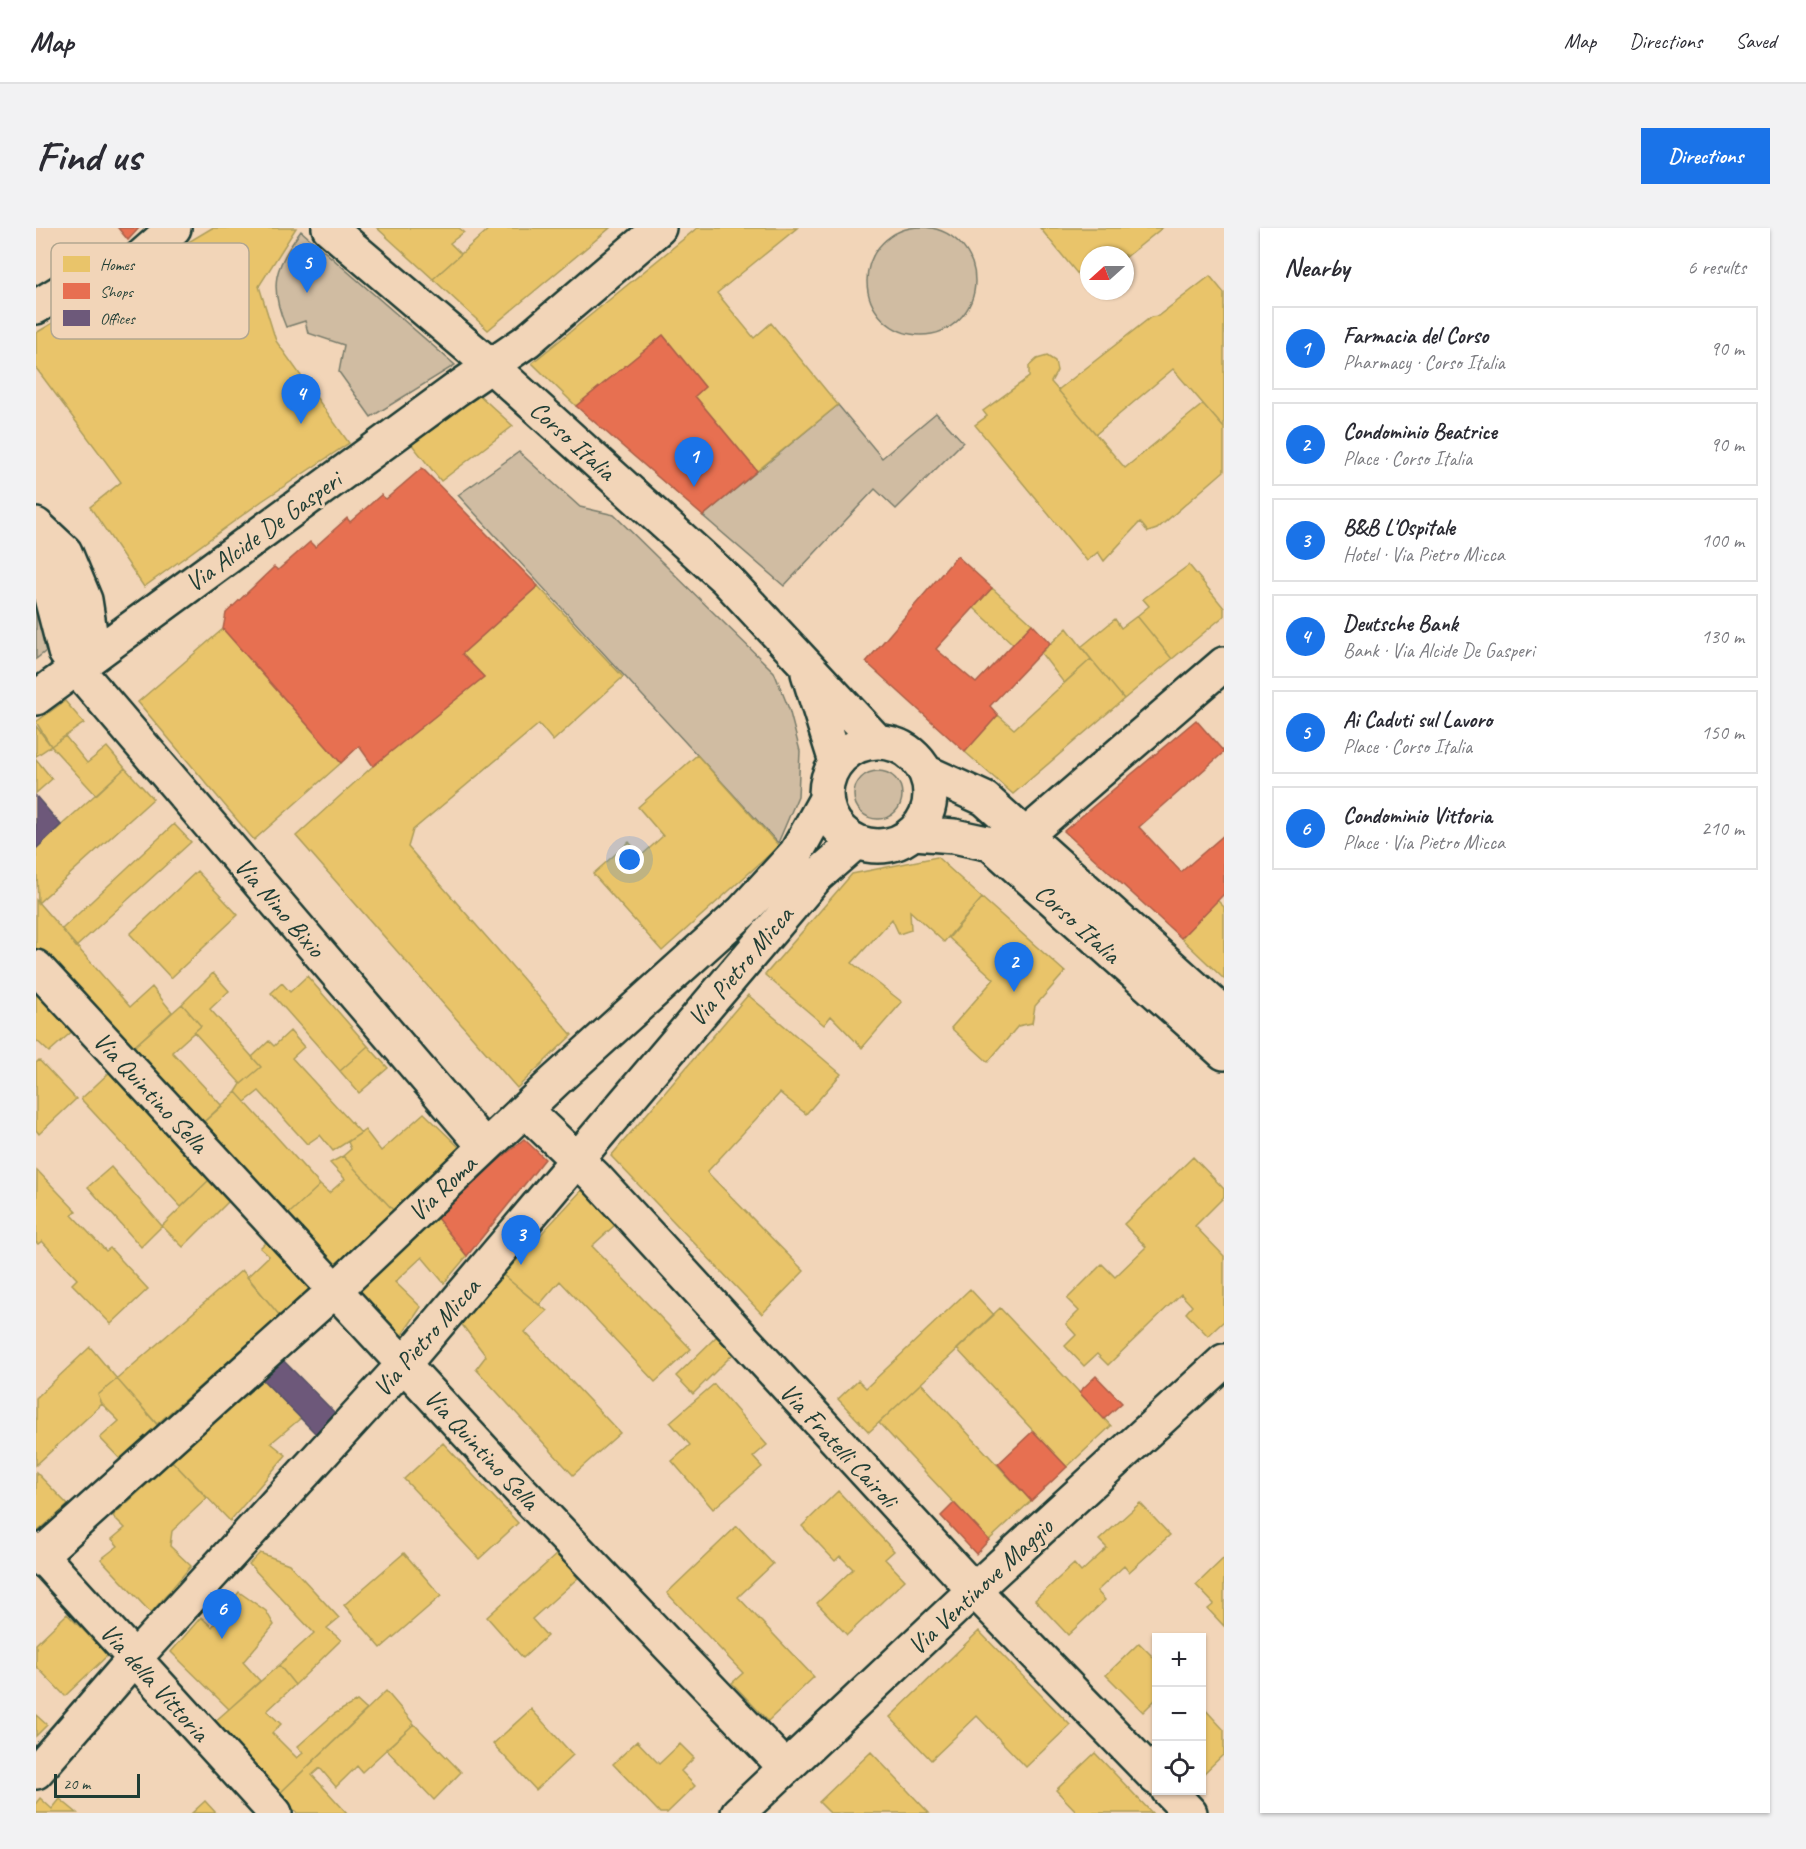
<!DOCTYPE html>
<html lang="en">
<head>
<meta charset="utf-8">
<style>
  :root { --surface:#fff; --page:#f2f2f3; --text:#2b2b33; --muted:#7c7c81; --line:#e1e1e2; --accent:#1a73e8 }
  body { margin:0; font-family:Caveat,sans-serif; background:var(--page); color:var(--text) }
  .controls { position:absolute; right:18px; bottom:18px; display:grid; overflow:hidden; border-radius:0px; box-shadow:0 2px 4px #0004 }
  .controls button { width:54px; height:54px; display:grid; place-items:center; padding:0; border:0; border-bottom:2px solid var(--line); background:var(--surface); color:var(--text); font:30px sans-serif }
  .compass { position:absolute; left:1044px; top:18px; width:54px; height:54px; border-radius:50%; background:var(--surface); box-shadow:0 2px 4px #0004; rotate:249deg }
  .scale { position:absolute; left:18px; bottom:15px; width:86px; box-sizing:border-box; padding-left:6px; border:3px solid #1f3d34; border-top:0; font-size:16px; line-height:21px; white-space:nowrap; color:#1f3d34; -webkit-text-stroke:4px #f2d5b8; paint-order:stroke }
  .you { position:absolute; left:594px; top:632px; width:21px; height:21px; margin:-15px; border:4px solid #fff; border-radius:50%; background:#1a73e8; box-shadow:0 0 0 9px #1a73e833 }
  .badge { display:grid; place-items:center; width:39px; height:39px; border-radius:50%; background:var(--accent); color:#fff; font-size:20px; font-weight:700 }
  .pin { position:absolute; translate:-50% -50px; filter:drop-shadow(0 2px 3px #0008) }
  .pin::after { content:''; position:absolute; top:32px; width:21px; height:18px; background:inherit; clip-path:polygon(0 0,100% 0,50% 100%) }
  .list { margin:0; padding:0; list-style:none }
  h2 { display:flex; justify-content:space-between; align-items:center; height:78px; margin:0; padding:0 24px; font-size:26px }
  h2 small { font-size:20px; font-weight:400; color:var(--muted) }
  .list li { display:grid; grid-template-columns:39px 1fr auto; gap:18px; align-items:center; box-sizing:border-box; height:84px; margin:0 12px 12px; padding:0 12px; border:2px solid var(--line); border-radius:0px }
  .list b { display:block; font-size:22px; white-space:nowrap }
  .list p { margin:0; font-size:20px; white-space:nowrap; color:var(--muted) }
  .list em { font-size:20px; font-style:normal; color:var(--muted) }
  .icon { flex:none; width:33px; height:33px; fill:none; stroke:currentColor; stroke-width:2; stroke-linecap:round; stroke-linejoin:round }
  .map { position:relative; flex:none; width:1188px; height:1585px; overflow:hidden; border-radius:0px }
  header { display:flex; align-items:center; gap:36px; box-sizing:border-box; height:84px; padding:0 30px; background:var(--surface); border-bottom:2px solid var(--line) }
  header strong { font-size:28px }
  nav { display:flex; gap:33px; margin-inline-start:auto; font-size:21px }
  .intro { display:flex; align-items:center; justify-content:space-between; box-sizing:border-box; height:144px; padding:0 36px }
  h1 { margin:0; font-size:42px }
  .button { padding:15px 27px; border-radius:0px; background:var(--accent); color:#fff; font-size:21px; font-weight:700 }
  main { display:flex; gap:36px; padding:0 36px }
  aside { flex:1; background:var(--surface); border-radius:0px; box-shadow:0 2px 4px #0004 }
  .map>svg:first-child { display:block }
</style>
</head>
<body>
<header>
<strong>Map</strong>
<nav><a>Map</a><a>Directions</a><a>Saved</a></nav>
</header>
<div class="intro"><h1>Find us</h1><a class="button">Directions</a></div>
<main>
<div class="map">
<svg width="1188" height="1585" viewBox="0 0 1188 1585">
  <rect width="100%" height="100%" fill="#f2d5b8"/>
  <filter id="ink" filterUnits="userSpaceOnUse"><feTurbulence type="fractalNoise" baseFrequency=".0167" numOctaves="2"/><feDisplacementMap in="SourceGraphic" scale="12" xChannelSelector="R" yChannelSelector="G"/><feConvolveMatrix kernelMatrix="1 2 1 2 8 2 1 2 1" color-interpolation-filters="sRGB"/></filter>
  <g filter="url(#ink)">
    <!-- green -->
    <path fill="#d0bca2" stroke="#787c6b" stroke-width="1.5" d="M831 53a54 54 0 1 1 108 0a54 54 0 1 1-108 0Z
      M265 3 419 137 335 189 303 144 308 117 272 105 269 93 250 99C232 57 239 38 265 3Z
      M802 177 846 230 900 185 927 214 860 281 839 261 748 358 667 288Z
      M483 224 544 279 578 287 738 444 753 481 764 523 762 568 742 615 422 267Z
      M0 356 14 420 0 431Z
      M818 567a24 24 0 1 1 48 0a24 24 0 1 1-48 0Z"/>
    <!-- homes -->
    <path fill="#e9c46a" stroke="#ac9c5a" stroke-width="1.5" d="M176 0H260L223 58 240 113 313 215 226 273 108 359 54 279 85 254 0 140V105Z
      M341 0H423L428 4 414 15 425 26 397 51Z
      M454 0H574L452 102 397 51Z
      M661 0H761L681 65 718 110 735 95 802 177 721 243 659 168 669 159 627 107 540 178 496 135Z
      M1004 0H1126L1089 30V27H1053V60Z
      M1174 48 1188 65V200L1137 141 1060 206 1022 162 1115 89 1122 88Z
      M1011 128 1019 133 1021 143 1015 154 1089 240 1167 176 1188 200V243L1121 301 1112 304 1104 294 1068 333 1062 324 1051 333 939 197 951 188 947 183 993 149V138L1001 131Z
      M440 164 477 198 405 253 373 213Z
      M1153 337 1188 380V388L1136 431 1101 388 1113 378 1107 371Z
      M502 358 587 449 517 513 503 496 377 602 372 619 536 807 481 860 260 608 337 538 448 449 426 426Z
      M956 360 996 396 977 416 938 380Z
      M1101 388 1136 431 1088 471 1045 419 1079 391 1085 400Z
      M1031 400 1055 431 1028 455 1005 425Z
      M187 401 305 535 218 612 102 474Z
      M1055 431 1088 471 977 566 929 524 962 487 978 501Z
      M29 473 48 495 15 518 0 494Z
      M0 498 15 518 0 528Z
      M29 508 51 535 71 519 89 540 60 567 15 518Z
      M661 527 743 618 626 723 557 646 593 614 605 628 627 608 602 579Z
      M0 531 16 551 0 565Z
      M89 540 117 571 2 675 0 620Z
      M138 596 155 614 40 719 26 701Z
      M901 629 946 670 908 714 874 683 875 702 863 706 856 691 816 735 866 774 826 820 795 788 788 797 729 747 816 646Z
      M161 643 202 687 135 750 94 706Z
      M946 670 1029 744 999 778 996 795 982 798 952 834 915 800 958 751 913 710Z
      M0 672 94 779 116 759 136 784 91 825 0 726Z
      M1181 672 1188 679V751L1145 710Z
      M177 745 193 763 174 781 225 839 205 856 158 804 165 798 146 776Z
      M271 748 332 818 304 843 235 765 246 755 254 764Z
      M0 756 40 800 13 824 0 812Z
      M712 767 805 846 770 886 744 865 671 944 768 1043 726 1086 575 928Z
      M146 776 165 798 136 824 186 878 160 901 91 825Z
      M254 803 268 819 256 830 325 905 297 923 284 907 271 916 223 863 209 874 200 864 205 856 225 839 216 829 233 813 238 818Z
      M332 818 352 840 323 865 304 843Z
      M3 832 40 871 3 906 0 902V835Z
      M76 842 175 950 145 979 45 871Z
      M200 864 284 957 244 994 160 901Z
      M388 885 423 919 357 982 307 928 315 921 312 914 329 902 345 923Z
      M307 928 357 982 291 1045 244 994 284 957 293 965 309 951 294 935Z
      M1157 929 1188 961V969L1159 998 1188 1028V1093L1172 1108 1150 1085 1156 1078 1145 1066 1072 1137 1061 1126 1048 1138 1029 1118 1040 1107 1030 1096 1043 1083 1031 1071 1066 1036 1079 1049 1110 1019 1088 996Z
      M75 939 126 998 105 1019 52 959Z
      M1 942 40 983 36 987 70 1023 74 1020 112 1061 75 1096 36 1056 41 1051 6 1013 2 1016 0 1014Z
      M175 950 195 971 147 1019 126 998Z
      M546 962 579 997 556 1018 655 1121 619 1154 524 1053 503 1077 467 1047Z
      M398 986 431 1028 408 1055 386 1029 359 1054 385 1079 360 1116 312 1062Z
      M235 1009 278 1057 244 1088 211 1049 233 1028 224 1020Z
      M206 1042 244 1088 121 1196 81 1151Z
      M467 1047 511 1083 489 1104 584 1205 537 1247 440 1141 450 1128 424 1094Z
      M934 1061 958 1087 833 1204 802 1171 822 1152 830 1160Z
      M964 1080 1075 1198 1031 1239 921 1121Z
      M681 1108 698 1125 657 1166 640 1148Z
      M54 1119 81 1151 62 1167 66 1176 0 1237V1170Z
      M81 1151 124 1200 86 1233 64 1210 83 1193 66 1176 62 1167Z
      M226 1151 265 1190 235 1215 250 1227 194 1293 136 1233Z
      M885 1155 995 1273 953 1312 843 1195Z
      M678 1156 731 1217 717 1229 726 1239 677 1281 636 1233 654 1217 634 1194Z
      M407 1215 482 1295 443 1331 368 1251Z
      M136 1233 171 1270 136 1303 134 1318 155 1338 115 1385 65 1331 82 1318 76 1311 89 1300 77 1288Z
      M0 1244 32 1277 1 1304 0 1303Z
      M802 1263 858 1323 849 1331 869 1352 811 1407 781 1375 817 1341 804 1328 799 1333 766 1298Z
      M1104 1275 1134 1307 1093 1344 1088 1338 1061 1363 1069 1372 1032 1407 999 1372 1038 1336 1045 1344 1071 1320 1063 1312Z
      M701 1298 737 1336 702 1369 778 1449 732 1493 696 1455 707 1445 631 1365Z
      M224 1325 253 1336 303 1390 291 1400 305 1412 259 1457 243 1437 278 1405 213 1336Z
      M368 1325 405 1368 345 1420 308 1377Z
      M521 1326 542 1350 496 1391 511 1408 487 1430 451 1389Z
      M1188 1330V1398L1172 1381 1178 1376 1160 1357Z
      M203 1364 230 1383 238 1397 207 1434 224 1453 193 1481 135 1424 165 1389 176 1399Z
      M31 1386 72 1427 29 1468 0 1438V1416Z
      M943 1403 1034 1497 990 1539 941 1488 895 1532 854 1489Z
      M1103 1415 1120 1432V1471L1107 1484 1070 1447Z
      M243 1437 259 1457 231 1483 245 1496 236 1505 261 1530 267 1525 261 1519 298 1486 321 1473 331 1482 243 1566 176 1496Z
      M350 1463 378 1496 326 1544 321 1538 300 1559 284 1540 276 1547 311 1585H261L243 1566Z
      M1167 1479 1188 1502V1526L1166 1547Z
      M495 1481 537 1527 500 1562 457 1516Z
      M0 1487 11 1497 0 1508Z
      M378 1496 425 1544 398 1572 350 1521Z
      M601 1513 623 1536 644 1516 658 1530 645 1543 659 1558 631 1585H624L577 1536Z
      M835 1524 893 1585H794L783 1574Z
      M1059 1525 1116 1585H1042L1020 1562Z
      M4 1570 16 1581 24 1571 41 1585H0V1575Z
      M169 1573 180 1585H156Z"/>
    <!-- shops -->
    <path fill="#e76f51" stroke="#ab6048" stroke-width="1.5" d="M82 0H103L92 12Z
      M627 107 669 159 659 168 721 243 667 288 540 178Z
      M386 240 502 358 426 426 448 449 337 538 323 518 305 535 187 401 190 385 238 339 242 342 274 314 279 319 311 290 314 294 345 267 350 271Z
      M921 328 956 360 900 421 940 455 996 396 1014 415 954 478 962 487 929 524 830 434Z
      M1160 492 1188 524 1103 599 1145 644 1188 607V666L1145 710 1028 603Z
      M488 911 509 931 431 1028 398 986Z
      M1060 1148 1086 1175 1068 1191 1043 1164Z
      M997 1203 1031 1239 995 1273 962 1236Z
      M918 1275 953 1312 940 1326 905 1288Z"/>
    <!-- offices -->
    <path fill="#6d597a" stroke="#565165" stroke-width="1.5" d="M0 568 25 597 1 620 0 619Z
      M241 1126 301 1187 281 1207 221 1146Z"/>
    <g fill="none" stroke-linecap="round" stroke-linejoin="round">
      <defs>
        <path id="minor" d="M293 0 455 138 690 351 842 514
          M0 79 67 38 97 36 138 0
          M0 297 29 324 49 372 55 410 40 440
          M0 311 29 424 40 440 449 919
          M772 445 800 534
          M0 470 421 161 491 113 623 0
          M790 566a52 52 0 1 1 104 0a52 52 0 1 1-104 0Z
          M890 544 949 571 1188 786
          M878 605 918 608 955 616 1188 825
          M991 606 1188 436
          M0 739 483 1261 749 1539
          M489 882 559 949 938 1362 1120 1550
          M0 1322 239 1585
          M0 1331 298 1063 519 853 707 683 760 625 790 571
          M0 1544 98 1431 367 1137 781 648 820 614
          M1132 1562 1154 1585
          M702 1585 938 1362 1188 1133"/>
      </defs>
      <!-- minor casing -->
      <use href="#minor" stroke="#1f3d34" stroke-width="38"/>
      <!-- minor -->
      <use href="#minor" stroke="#f2d5b8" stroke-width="33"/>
    </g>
  </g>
  <g text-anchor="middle" stroke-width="6" stroke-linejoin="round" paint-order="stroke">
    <!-- street labels -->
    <g font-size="26" fill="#1f3d34" stroke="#f2d5b8">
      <text transform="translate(537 212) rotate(42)" y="9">Corso Italia</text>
      <text transform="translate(227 303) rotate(-36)" y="9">Via Alcide De Gasperi</text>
      <text transform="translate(244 679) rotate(49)" y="9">Via Nino Bixio</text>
      <text transform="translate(1042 695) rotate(42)" y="9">Corso Italia</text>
      <text transform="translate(704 738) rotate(-50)" y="9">Via Pietro Micca</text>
      <text transform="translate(115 864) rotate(47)" y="9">Via Quintino Sella</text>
      <text transform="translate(406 960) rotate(-44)" y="9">Via Roma</text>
      <text transform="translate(390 1109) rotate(-49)" y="9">Via Pietro Micca</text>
      <text transform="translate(803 1217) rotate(47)" y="9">Via Fratelli Cairoli</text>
      <text transform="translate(446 1221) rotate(47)" y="9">Via Quintino Sella</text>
      <text transform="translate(944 1358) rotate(-43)" y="9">Via Ventinove Maggio</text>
      <text transform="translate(119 1454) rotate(48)" y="9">Via della Vittoria</text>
    </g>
  </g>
  <!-- legend -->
  <rect x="15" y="15" width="198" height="96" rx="9" fill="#f2d5b8" stroke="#b3a790" stroke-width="1.5"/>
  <rect x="27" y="28" width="27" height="16" fill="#e9c46a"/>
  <rect x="27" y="55" width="27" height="16" fill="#e76f51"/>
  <rect x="27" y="82" width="27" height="16" fill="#6d597a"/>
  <g font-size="16" fill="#1f3d34">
    <text x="64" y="42">Homes</text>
    <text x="64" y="69">Shops</text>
    <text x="64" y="96">Offices</text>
  </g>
</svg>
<div class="controls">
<button>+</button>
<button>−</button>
<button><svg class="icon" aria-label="locate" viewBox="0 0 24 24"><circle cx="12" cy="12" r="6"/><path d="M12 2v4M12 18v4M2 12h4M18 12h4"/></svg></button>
</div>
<svg class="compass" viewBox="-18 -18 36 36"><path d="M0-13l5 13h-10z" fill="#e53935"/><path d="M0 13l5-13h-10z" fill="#7c7c81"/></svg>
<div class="scale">20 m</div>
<div class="you"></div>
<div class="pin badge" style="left:658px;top:259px">1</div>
<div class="pin badge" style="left:978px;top:764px">2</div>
<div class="pin badge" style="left:485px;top:1037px">3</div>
<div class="pin badge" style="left:265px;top:196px">4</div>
<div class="pin badge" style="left:271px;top:65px">5</div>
<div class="pin badge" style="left:186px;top:1411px">6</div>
</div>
<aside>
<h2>Nearby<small>6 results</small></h2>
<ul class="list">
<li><span class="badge">1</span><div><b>Farmacia del Corso</b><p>Pharmacy · Corso Italia</p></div><em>90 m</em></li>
<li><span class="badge">2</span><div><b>Condominio Beatrice</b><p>Place · Corso Italia</p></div><em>90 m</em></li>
<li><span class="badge">3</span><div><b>B&amp;B L'Ospitale</b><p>Hotel · Via Pietro Micca</p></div><em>100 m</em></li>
<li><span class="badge">4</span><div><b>Deutsche Bank</b><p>Bank · Via Alcide De Gasperi</p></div><em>130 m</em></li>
<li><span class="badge">5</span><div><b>Ai Caduti sul Lavoro</b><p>Place · Corso Italia</p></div><em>150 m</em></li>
<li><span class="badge">6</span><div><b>Condominio Vittoria</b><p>Place · Via Pietro Micca</p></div><em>210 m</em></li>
</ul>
</aside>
</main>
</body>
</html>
